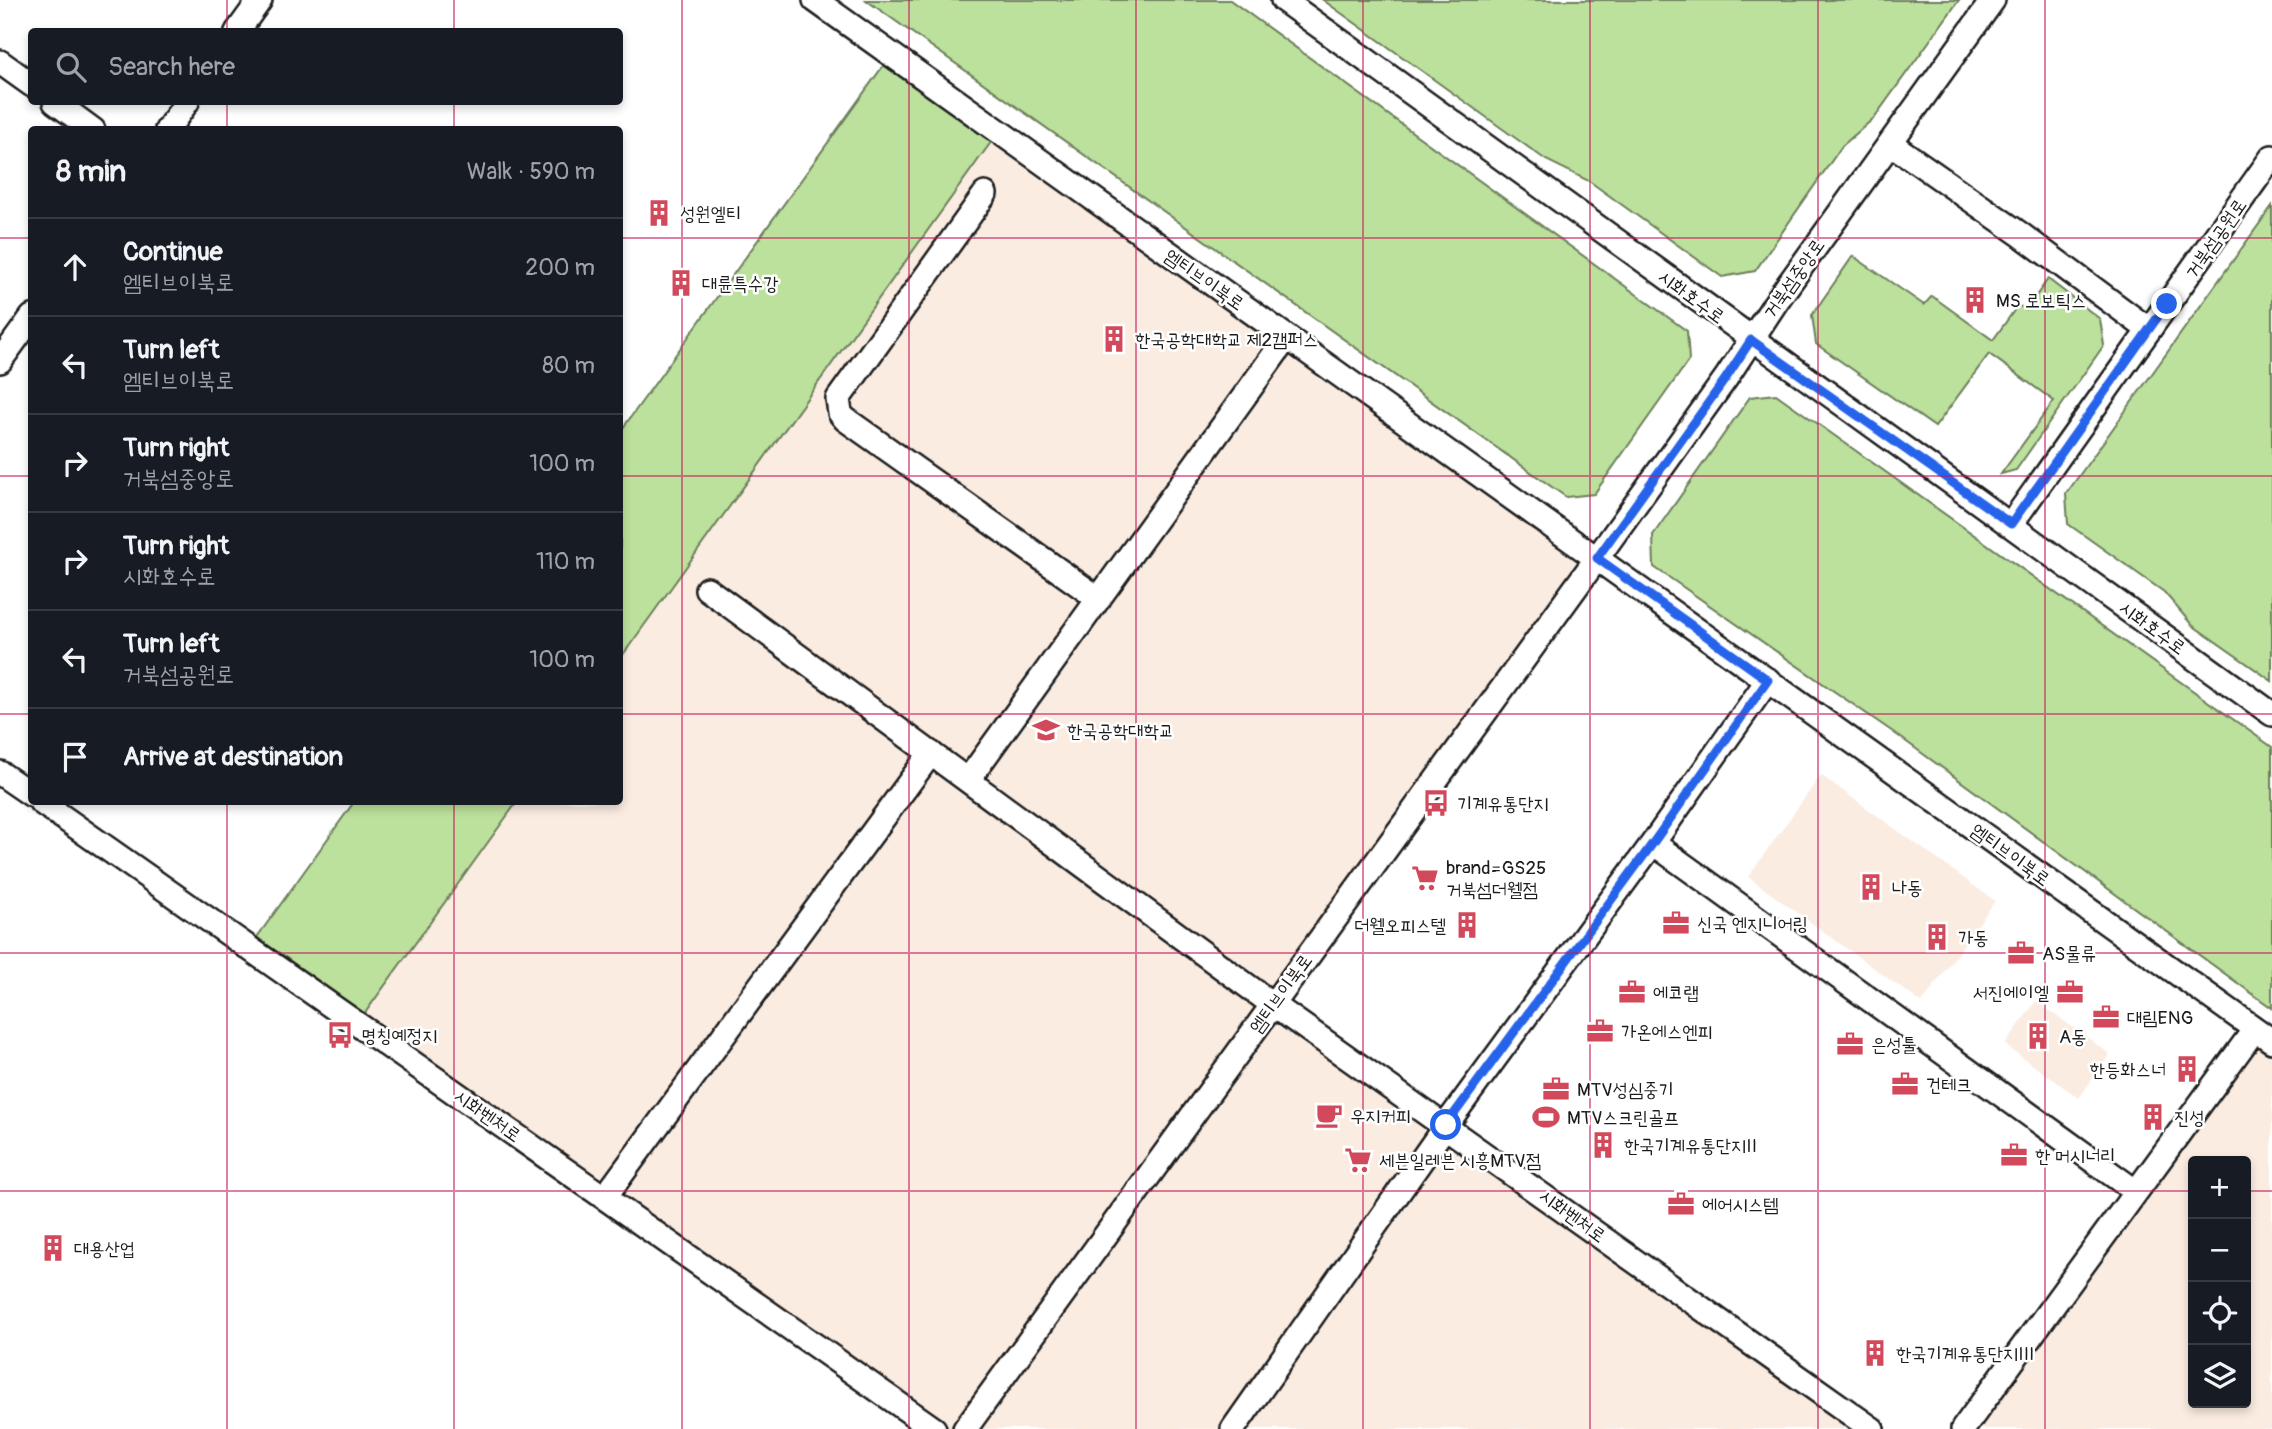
<!DOCTYPE html>
<html lang="en">
<head>
<meta charset="utf-8">
<style>
  :root { --surface:#171b24; --page:#242831; --text:#f1f3f6; --muted:#9ea1a6; --line:#363941 }
  body { margin:0; font-family:Pangolin,"Poor Story",sans-serif; background:var(--page); color:var(--text) }
  .controls { position:absolute; right:21px; bottom:21px; display:grid; overflow:hidden; border-radius:7px; box-shadow:0 4px 10px #0003 }
  .controls button { width:63px; height:63px; display:grid; place-items:center; padding:0; border:0; border-bottom:2px solid var(--line); background:var(--surface); color:var(--text); font:35px sans-serif }
  .stop { position:absolute; width:21px; height:21px; margin:-16px; border:5px solid #2563eb; border-radius:50%; background:#fff }
  .stop.end { background:#2563eb; border-color:#fff; box-shadow:0 2px 7px #0008 }
  .list { margin:0; padding:0; list-style:none }
  h2 { display:flex; justify-content:space-between; align-items:center; height:91px; margin:0; padding:0 28px; font-size:30px }
  h2 small { font-size:23px; font-weight:400; color:var(--muted) }
  .list li { display:grid; grid-template-columns:46px 1fr auto; gap:21px; align-items:center; box-sizing:border-box; height:98px; padding:0 28px; border-top:2px solid var(--line) }
  .list b { display:block; font-size:26px; white-space:nowrap }
  .list p { margin:0; font-size:23px; white-space:nowrap; color:var(--muted) }
  .list em { font-size:23px; font-style:normal; color:var(--muted) }
  .icon { flex:none; width:38px; height:38px; fill:none; stroke:currentColor; stroke-width:2; stroke-linecap:round; stroke-linejoin:round }
  .map { position:relative; flex:none; width:2272px; height:1429px; overflow:hidden }
  .search { position:absolute; background:var(--surface); box-shadow:0 4px 10px #0003; left:28px; top:28px; width:595px; height:77px; display:flex; align-items:center; gap:18px; box-sizing:border-box; padding:0 24px; border-radius:7px; color:var(--muted); font-size:26px }
  .panel { position:absolute; background:var(--surface); box-shadow:0 4px 10px #0003; left:28px; top:126px; width:595px; height:679px; border-radius:7px }
  .map>svg:first-child { display:block }
</style>
</head>
<body>
<div class="map">
<svg width="2272" height="1429" viewBox="0 0 2272 1429">
  <rect width="100%" height="100%" fill="#fff"/>
  <filter id="ink" filterUnits="userSpaceOnUse"><feTurbulence type="fractalNoise" baseFrequency=".0143" numOctaves="2"/><feDisplacementMap in="SourceGraphic" scale="14" xChannelSelector="R" yChannelSelector="G"/><feConvolveMatrix kernelMatrix="1 2 1 2 8 2 1 2 1" color-interpolation-filters="sRGB"/></filter>
  <g filter="url(#ink)">
    <!-- built -->
    <path fill="#faece1" fill-rule="evenodd" d="M999 131 1597 558 1273 1004 1868 1429H934L357 1024 517 802H620V659Z
      M1821 775 1995 901 1922 1003 1748 877Z
      M2036 1001 2110 1054 2079 1098 2005 1045Z
      M2255 1029 2272 1041V1429H1963ZM2193 1161H2246V1403H2193Z"/>
    <!-- green -->
    <path fill="#bce19c" stroke="#6c7e5c" stroke-width="2" d="M866 0H1230L1687 331 1689 360 1594 494 1566 497Z
      M1323 0H1959L1874 118 1842 146 1755 271 1722 277 1589 181 1546 160Z
      M891 55 999 131 620 659V432Z
      M2272 206V681L2192 625 2164 592 2068 524 2066 494Z
      M1853 256 1924 305 1932 296 1993 340 2018 305 2026 310 2048 279 2100 319 2104 345 2016 470 2001 474 2054 401 1989 354 1935 427 1816 344 1812 315Z
      M1776 394 2272 747V1008L1893 732 1654 567 1653 535 1750 397Z
      M354 802H517L357 1024 250 947Z"/>
    <g fill="none" stroke-linecap="round" stroke-linejoin="round">
      <defs>
        <path id="minor" d="M815 0 2272 1041
          M1283 0 2272 714
          M237 32 260 0
          M0 62 32 85
          M55 102 93 130
          M167 130 187 102
          M1890 143 2020 234 2149 330
          M985 194 838 399 840 413 845 419 1099 599
          M0 361 32 317
          M2011 524 2272 157
          M707 589 1272 1004 1872 1429
          M0 773 32 795
          M968 780 1287 337
          M41 802 934 1429
          M1653 843 2135 1191
          M605 1197 931 753
          M965 1429 1597 558 1726 378 1778 299 1993 0
          M1233 1429 1446 1125 1653 843 1768 680
          M1963 1429 2255 1029"/>
      </defs>
      <!-- minor casing -->
      <use href="#minor" stroke="#1c1c1c" stroke-width="28"/>
      <!-- minor -->
      <use href="#minor" stroke="#fff" stroke-width="23"/>
    </g>
  </g>
  <g fill="none" stroke-linecap="round" stroke-linejoin="round" filter="url(#ink)">
    <!-- route -->
    <path stroke="#2563eb" stroke-width="9" d="M1446 1125 1653 843 1768 680 1597 558 1726 378 1751 340 2011 524 2167 304"/>
  </g>
  <!-- grid -->
  <path fill="none" stroke="#c2185b" stroke-width="2" stroke-opacity="0.55" d="M227 0V32M454 0V32M682 0V1429M909 0V1429M1136 0V1429M1363 0V1429M1590 0V1429M1818 0V1429M2045 0V1429M227 102V130M454 102V130M0 238H32M620 238H2272M0 476H32M620 476H2272M0 714H32M620 714H2272M227 802V1429M454 802V1429M0 953H2272M0 1191H2193M2246 1191H2272"/>
  <!-- icons -->
  <defs>
    <symbol id="building-bare" viewBox="-9 -9 18 18"><path d="M-4-6H4V6H1V3H-1V6H-4ZM-2.5-4.3h1.7v1.8h-1.7ZM.8-4.3h1.7v1.8H.8ZM-2.5-1h1.7V.8h-1.7ZM.8-1h1.7V.8H.8Z" fill="#d1495b" stroke="#fff" stroke-width="2.5" paint-order="stroke"/></symbol>
    <symbol id="university-bare" viewBox="-9 -9 18 18"><path d="M0-5L7-2L0 1L-7-2ZM-4 1L0 2.5L4 1V4Q0 6-4 4Z" fill="#d1495b" stroke="#fff" stroke-width="2.5" paint-order="stroke"/></symbol>
    <symbol id="bus-bare" viewBox="-9 -9 18 18"><path d="M-5-6H5V4H4V6H2V4H-2V6H-4V4H-5ZM-3.5-4V0h7V-4ZM-3.5 1.2v1.5H-2V1.2ZM2 1.2v1.5H3.5V1.2Z" fill="#d1495b" stroke="#fff" stroke-width="2.5" paint-order="stroke"/></symbol>
    <symbol id="supermarket-bare" viewBox="-9 -9 18 18"><path d="M-6-5.5h2.5l.6 2H6L4.5 2H-2.5L-4.4-4H-6ZM-1.5 3.2a1.3 1.3 0 1 0 .1 0ZM3 3.2a1.3 1.3 0 1 0 .1 0Z" fill="#d1495b" stroke="#fff" stroke-width="2.5" paint-order="stroke"/></symbol>
    <symbol id="office-bare" viewBox="-9 -9 18 18"><path d="M-6-3h4V-5.5h4V-3h4V5H-6ZM-1-4.5V-3h2v-1.5ZM-6 0V1H6V0Z" fill="#d1495b" stroke="#fff" stroke-width="2.5" paint-order="stroke"/></symbol>
    <symbol id="cafe-bare" viewBox="-9 -9 18 18"><path d="M-5.5-4.5H6V0H3Q3 3.5 0 3.5H-2.5Q-5.5 3.5-5.5 0ZM3-3.2v2h1.7v-2ZM-6 4.5H4V6H-6Z" fill="#d1495b" stroke="#fff" stroke-width="2.5" paint-order="stroke"/></symbol>
    <symbol id="stadium-bare" viewBox="-9 -9 18 18"><path d="M0-5a6.5 5 0 1 0 0 10a6.5 5 0 1 0 0-10ZM-3.5-1.8h7v3.6h-7Z" fill="#d1495b" stroke="#fff" stroke-width="2.5" paint-order="stroke"/></symbol>
  </defs>
  <g fill-rule="evenodd">
    <use href="#building-bare" x="640" y="194" width="38" height="38"/>
    <use href="#building-bare" x="662" y="264" width="38" height="38"/>
    <use href="#building-bare" x="1956" y="281" width="38" height="38"/>
    <use href="#building-bare" x="1095" y="320" width="38" height="38"/>
    <use href="#university-bare" x="1027" y="711" width="38" height="38"/>
    <use href="#bus-bare" x="1417" y="784" width="38" height="38"/>
    <use href="#supermarket-bare" x="1406" y="859" width="38" height="38"/>
    <use href="#building-bare" x="1852" y="868" width="38" height="38"/>
    <use href="#office-bare" x="1657" y="904" width="38" height="38"/>
    <use href="#building-bare" x="1448" y="906" width="38" height="38"/>
    <use href="#building-bare" x="1918" y="918" width="38" height="38"/>
    <use href="#office-bare" x="2002" y="934" width="38" height="38"/>
    <use href="#office-bare" x="1613" y="973" width="38" height="38"/>
    <use href="#office-bare" x="2051" y="973" width="38" height="38"/>
    <use href="#office-bare" x="2087" y="998" width="38" height="38"/>
    <use href="#office-bare" x="1581" y="1012" width="38" height="38"/>
    <use href="#bus-bare" x="321" y="1016" width="38" height="38"/>
    <use href="#building-bare" x="2019" y="1017" width="38" height="38"/>
    <use href="#office-bare" x="1831" y="1025" width="38" height="38"/>
    <use href="#building-bare" x="2168" y="1050" width="38" height="38"/>
    <use href="#office-bare" x="1886" y="1065" width="38" height="38"/>
    <use href="#office-bare" x="1537" y="1070" width="38" height="38"/>
    <use href="#cafe-bare" x="1310" y="1096" width="38" height="38"/>
    <use href="#stadium-bare" x="1527" y="1098" width="38" height="38"/>
    <use href="#building-bare" x="2134" y="1098" width="38" height="38"/>
    <use href="#building-bare" x="1584" y="1126" width="38" height="38"/>
    <use href="#office-bare" x="1995" y="1136" width="38" height="38"/>
    <use href="#supermarket-bare" x="1339" y="1141" width="38" height="38"/>
    <use href="#office-bare" x="1662" y="1185" width="38" height="38"/>
    <use href="#building-bare" x="34" y="1229" width="38" height="38"/>
    <use href="#building-bare" x="1856" y="1334" width="38" height="38"/>
  </g>
  <g text-anchor="middle" stroke-width="5" stroke-linejoin="round" paint-order="stroke">
    <!-- poi labels -->
    <g font-size="19" fill="#1c1c1c" stroke="#fff" text-anchor="start">
      <text x="680" y="220">성원엘티</text>
      <text x="702" y="290">대륜특수강</text>
      <text x="1996" y="307">MS 로보틱스</text>
      <text x="1135" y="346">한국공학대학교 제2캠퍼스</text>
      <text x="1067" y="737">한국공학대학교</text>
      <text x="1457" y="810">기계유통단지</text>
      <text x="1446" y="874">brand=GS25<tspan x="1446" dy="22">거북섬더웰점</tspan></text>
      <text x="1892" y="894">나동</text>
      <text x="1697" y="930">신국 엔지니어링</text>
      <text x="1446" y="932" text-anchor="end">더웰오피스텔</text>
      <text x="1958" y="944">가동</text>
      <text x="2042" y="960">AS물류</text>
      <text x="1653" y="999">에코랩</text>
      <text x="2049" y="999" text-anchor="end">서진에이엘</text>
      <text x="2127" y="1024">대림ENG</text>
      <text x="1621" y="1038">가온에스엔피</text>
      <text x="361" y="1042">명칭예정지</text>
      <text x="2059" y="1043">A동</text>
      <text x="1871" y="1051">은성툴</text>
      <text x="2166" y="1076" text-anchor="end">한등화스너</text>
      <text x="1926" y="1091">건테크</text>
      <text x="1577" y="1096">MTV성심중기</text>
      <text x="1350" y="1122">우지커피</text>
      <text x="1567" y="1124">MTV스크린골프</text>
      <text x="2174" y="1124">진성</text>
      <text x="1624" y="1152">한국기계유통단지II</text>
      <text x="2035" y="1162">한 머시너리</text>
      <text x="1379" y="1167">세븐일레븐 시흥MTV점</text>
      <text x="1702" y="1211">에어시스템</text>
      <text x="74" y="1255">대용산업</text>
      <text x="1896" y="1360">한국기계유통단지III</text>
    </g>
    <!-- street labels -->
    <g font-size="19" fill="#1c1c1c" stroke="#fff">
      <text transform="translate(2215 238) rotate(-55)" y="7">거북섬공원로</text>
      <text transform="translate(1793 278) rotate(-55)" y="7">거북섬중앙로</text>
      <text transform="translate(1205 279) rotate(35)" y="7">엠티브이북로</text>
      <text transform="translate(1692 296) rotate(36)" y="7">시화호수로</text>
      <text transform="translate(2153 627) rotate(36)" y="7">시화호수로</text>
      <text transform="translate(2011 854) rotate(36)" y="7">엠티브이북로</text>
      <text transform="translate(1280 993) rotate(-54)" y="7">엠티브이북로</text>
      <text transform="translate(488 1115) rotate(35)" y="7">시화벤처로</text>
      <text transform="translate(1573 1215) rotate(36)" y="7">시화벤처로</text>
    </g>
  </g>
</svg>
<div class="controls">
<button>+</button>
<button>−</button>
<button><svg class="icon" aria-label="locate" viewBox="0 0 24 24"><circle cx="12" cy="12" r="6"/><path d="M12 2v4M12 18v4M2 12h4M18 12h4"/></svg></button>
<button><svg class="icon" aria-label="layers" viewBox="0 0 24 24"><path d="M12 4l9 5-9 5-9-5zM3 14l9 5 9-5"/></svg></button>
</div>
<div class="stop" style="left:1446px;top:1125px"></div>
<div class="stop end" style="left:2167px;top:304px"></div>
<div class="search"><svg class="icon" aria-label="search" viewBox="0 0 24 24"><circle cx="10" cy="10" r="6"/><path d="M15 15l6 6"/></svg>Search here</div>
<section class="panel">
<h2>8 min<small>Walk · 590 m</small></h2>
<ul class="list">
<li><svg class="icon" aria-label="ahead" viewBox="0 0 24 24"><path d="M12 20V5M6 11l6-6 6 6"/></svg><div><b>Continue</b><p>엠티브이북로</p></div><em>200 m</em></li>
<li><svg class="icon" aria-label="left" viewBox="0 0 24 24"><path d="M17 20v-9H6M10 6l-5 5 5 5"/></svg><div><b>Turn left</b><p>엠티브이북로</p></div><em>80 m</em></li>
<li><svg class="icon" aria-label="right" viewBox="0 0 24 24"><path d="M7 20v-9h11M14 6l5 5-5 5"/></svg><div><b>Turn right</b><p>거북섬중앙로</p></div><em>100 m</em></li>
<li><svg class="icon" aria-label="right" viewBox="0 0 24 24"><path d="M7 20v-9h11M14 6l5 5-5 5"/></svg><div><b>Turn right</b><p>시화호수로</p></div><em>110 m</em></li>
<li><svg class="icon" aria-label="left" viewBox="0 0 24 24"><path d="M17 20v-9H6M10 6l-5 5 5 5"/></svg><div><b>Turn left</b><p>거북섬공원로</p></div><em>100 m</em></li>
<li><svg class="icon" aria-label="arrive" viewBox="0 0 24 24"><path d="M6 21V4h12l-3 4 3 4H6"/></svg><div><b>Arrive at destination</b></div></li>
</ul>
</section>
</div>
</body>
</html>
